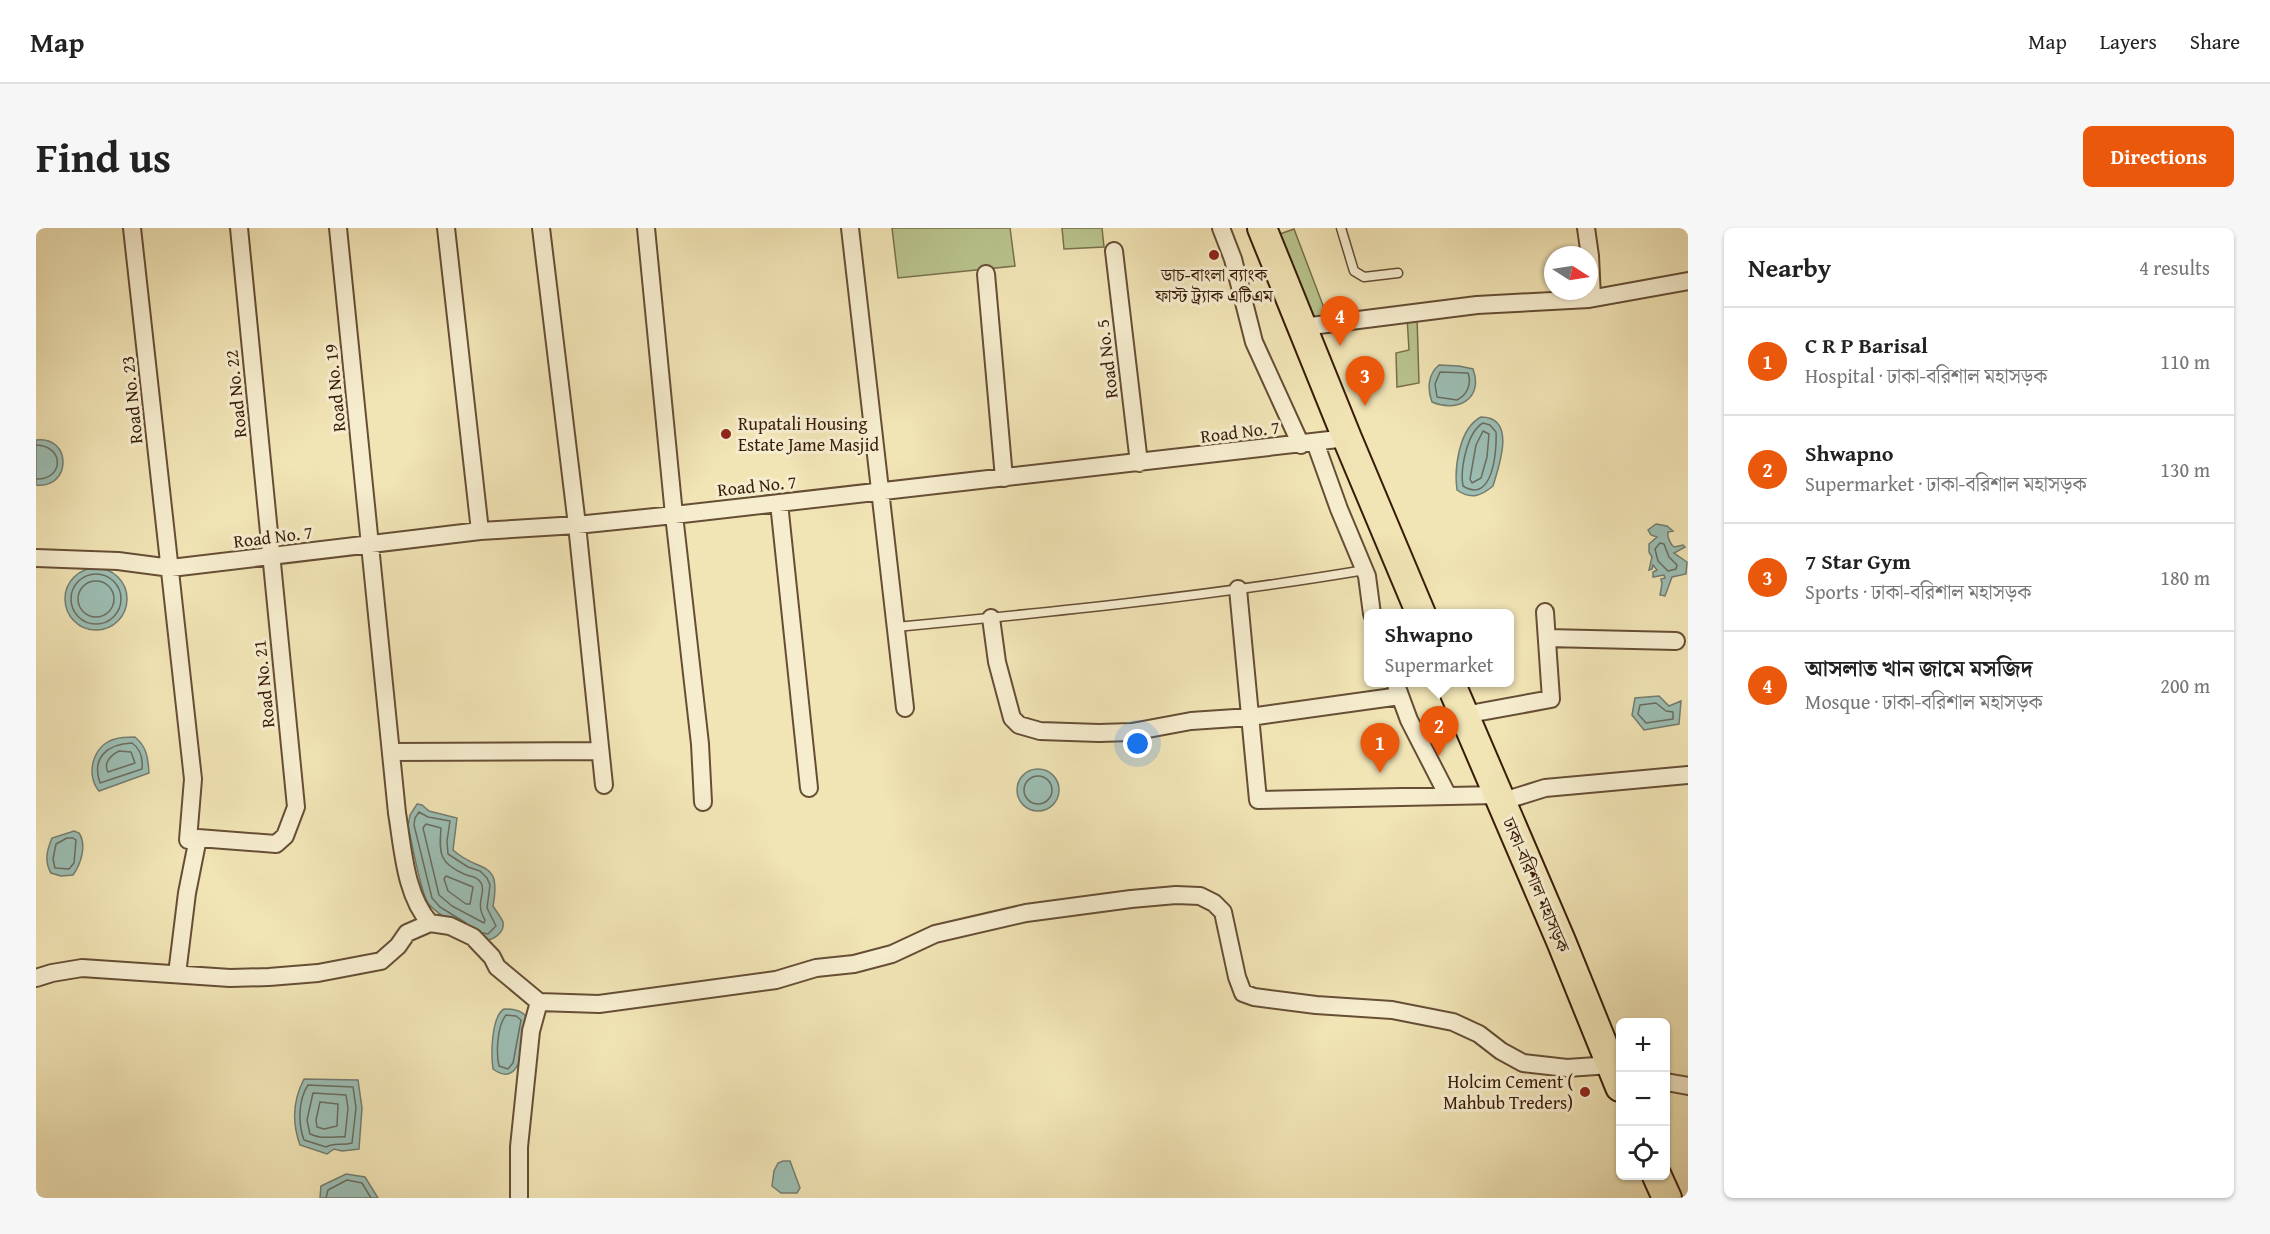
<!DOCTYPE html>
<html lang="en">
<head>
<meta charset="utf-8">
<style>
  :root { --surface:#fff; --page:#f6f6f6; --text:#222; --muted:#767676; --line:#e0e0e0; --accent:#ea580c }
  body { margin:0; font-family:"Gentium Book Plus","Noto Serif Bengali",serif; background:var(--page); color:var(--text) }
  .controls { position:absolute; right:18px; bottom:18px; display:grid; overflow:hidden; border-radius:9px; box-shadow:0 2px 4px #0004 }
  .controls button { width:54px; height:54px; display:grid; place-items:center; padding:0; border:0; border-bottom:2px solid var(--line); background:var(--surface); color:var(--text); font:30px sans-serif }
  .compass { position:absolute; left:1508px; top:18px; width:54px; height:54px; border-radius:50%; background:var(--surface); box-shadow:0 2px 4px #0004; rotate:102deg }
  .you { position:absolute; left:1102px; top:516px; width:21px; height:21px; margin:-15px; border:4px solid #fff; border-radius:50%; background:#1a73e8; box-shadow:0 0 0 9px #1a73e833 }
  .badge { display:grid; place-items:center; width:39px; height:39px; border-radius:50%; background:var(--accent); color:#fff; font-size:20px; font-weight:700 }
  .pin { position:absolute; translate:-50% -50px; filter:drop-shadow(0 2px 3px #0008) }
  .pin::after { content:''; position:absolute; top:32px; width:21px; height:18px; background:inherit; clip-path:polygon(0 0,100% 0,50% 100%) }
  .popup { position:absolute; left:1328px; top:381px; width:150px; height:78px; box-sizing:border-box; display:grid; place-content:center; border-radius:9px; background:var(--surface); filter:drop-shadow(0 2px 4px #0005); font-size:20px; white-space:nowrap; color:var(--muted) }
  .popup b { font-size:22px; color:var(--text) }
  .popup::after { content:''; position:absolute; left:50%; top:100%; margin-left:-12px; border:12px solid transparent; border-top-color:var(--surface) }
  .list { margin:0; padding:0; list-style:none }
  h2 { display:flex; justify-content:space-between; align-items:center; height:78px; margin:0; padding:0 24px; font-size:26px }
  h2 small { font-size:20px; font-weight:400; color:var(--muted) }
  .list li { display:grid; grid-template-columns:39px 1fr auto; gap:18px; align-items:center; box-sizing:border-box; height:108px; padding:0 24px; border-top:2px solid var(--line) }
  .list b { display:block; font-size:22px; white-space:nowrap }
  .list p { margin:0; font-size:20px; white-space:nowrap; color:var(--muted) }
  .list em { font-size:20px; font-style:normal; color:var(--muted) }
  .icon { flex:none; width:33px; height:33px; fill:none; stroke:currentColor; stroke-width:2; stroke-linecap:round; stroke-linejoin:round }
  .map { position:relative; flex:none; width:1652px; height:970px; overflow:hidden; border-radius:9px }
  header { display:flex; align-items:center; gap:36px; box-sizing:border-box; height:84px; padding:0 30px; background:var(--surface); border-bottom:2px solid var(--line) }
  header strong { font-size:28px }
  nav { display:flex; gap:33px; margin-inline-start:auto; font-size:21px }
  .intro { display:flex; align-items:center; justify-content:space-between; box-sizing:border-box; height:144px; padding:0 36px }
  h1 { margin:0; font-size:42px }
  .button { padding:15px 27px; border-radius:9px; background:var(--accent); color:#fff; font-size:21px; font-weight:700 }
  main { display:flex; gap:36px; padding:0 36px }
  aside { flex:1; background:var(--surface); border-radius:9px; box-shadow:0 2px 4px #0004 }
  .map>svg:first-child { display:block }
</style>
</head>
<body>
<header>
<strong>Map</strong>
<nav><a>Map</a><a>Layers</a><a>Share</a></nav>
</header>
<div class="intro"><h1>Find us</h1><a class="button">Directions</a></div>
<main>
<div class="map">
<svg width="1652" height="970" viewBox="0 0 1652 970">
  <rect width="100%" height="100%" fill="#f1e4b5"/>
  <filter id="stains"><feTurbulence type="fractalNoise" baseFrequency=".00333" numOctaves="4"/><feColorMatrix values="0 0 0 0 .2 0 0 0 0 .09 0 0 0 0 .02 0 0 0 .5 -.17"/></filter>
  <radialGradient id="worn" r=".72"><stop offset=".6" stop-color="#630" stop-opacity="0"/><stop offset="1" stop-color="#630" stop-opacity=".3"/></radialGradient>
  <!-- green -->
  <path fill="#b9c48d" stroke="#78704c" stroke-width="1.5" d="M856 0H974L979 38 862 50Z
    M1026 0H1066L1068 19 1028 21Z
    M1258 1 1291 88 1277 92 1244 6Z
    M1371 89H1381L1383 155 1361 159 1360 125 1373 122Z"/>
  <!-- water -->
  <path fill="#9cbeb4" stroke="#747d70" stroke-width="1.5" d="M1403 137 1423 138 1437 141C1448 171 1421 185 1396 174 1391 161 1392 146 1403 137Z
    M1445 189C1481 189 1463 238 1457 258 1445 268 1435 272 1421 262 1418 240 1423 200 1445 189Z
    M0 212C36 207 36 261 0 257Z
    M1620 296 1631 298 1637 303 1632 304C1631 308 1634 316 1638 319L1647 317 1649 319 1638 325 1651 334 1650 346 1636 349 1629 368 1624 367 1626 356 1625 351 1629 350 1628 347 1617 349V344L1621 342 1617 337 1616 341 1613 342 1616 329 1613 324V316L1621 309 1615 307 1612 302Z
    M29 371a31 31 0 1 1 62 0a31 31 0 1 1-62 0Z
    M1623 468 1633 478 1645 473 1643 496 1608 502 1596 487 1599 470Z
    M99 509C111 519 112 530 113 545L63 563C49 546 57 517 79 511 85 509 92 509 99 509Z
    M981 562a21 21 0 1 1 42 0a21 21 0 1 1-42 0Z
    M381 576 386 577 393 583 421 590 417 622C443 646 466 630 457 678 460 683 465 689 467 694 469 705 455 715 445 711 434 707 398 684 392 675 384 663 376 614 372 598L374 587Z
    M38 603 43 605C51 617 45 636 37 647L25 648 15 645C8 633 11 622 16 610Z
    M468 781C477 781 488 782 491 791 488 809 487 863 457 841 455 827 455 789 468 781Z
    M268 851 322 852 326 880 323 921 306 923 298 921 291 926 264 917C256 895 257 872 268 851Z
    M747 933H754L764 960 761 965H745L736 958 738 943 742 935Z
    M310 946 329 949 342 970H284L285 958Z"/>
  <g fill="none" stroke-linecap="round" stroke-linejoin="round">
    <!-- shore -->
    <path stroke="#6a6d5f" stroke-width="1.5" d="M1404 144 1432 145C1436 156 1431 167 1421 172L1401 169 1399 156Z
      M1447 195 1454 197 1460 204C1461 222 1457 277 1427 258 1424 241 1431 204 1447 195Z
      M1447 203 1453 206 1451 229 1445 250 1436 255 1434 251 1440 217Z
      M0 217C29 218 28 252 0 251
      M1624 315 1628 316 1633 329 1641 337 1640 341 1632 343 1622 333 1619 321Z
      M35 371a25 25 0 1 1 50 0a25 25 0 1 1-50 0Z
      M42 371a18 18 0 1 1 36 0a18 18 0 1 1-36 0Z
      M1620 475 1630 483 1637 484V491L1610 495 1602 486 1604 477Z
      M96 515C105 521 107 531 106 541L64 555C55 529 72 516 96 515Z
      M83 523 95 524 99 535 72 544C67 535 75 527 83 523Z
      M988 562a14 14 0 1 1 28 0a14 14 0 1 1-28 0Z
      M390 596 405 600C403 625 403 635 428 646 435 649 441 648 445 655 451 664 438 674 449 692L448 695 416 678 403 667 387 600Z
      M31 610H37L40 612 38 635 33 641 19 640 17 631 20 616Z
      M410 648 437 659 434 676H430L412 663 408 651Z
      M430 695 404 679 396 670 378 597 379 590 383 584 392 589 414 593 411 613 412 626 432 639 444 643 451 650 454 657 451 680 460 698 452 706 447 705
      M470 787 480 788 485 792 477 835 472 841 463 838C460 825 461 798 470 787Z
      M272 857 317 859 320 880 316 915C306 918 299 914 290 919L268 912C262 896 262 872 272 857Z
      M277 865 310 867 312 880 309 909C295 908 287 912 274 906L271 892Z
      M284 874 302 876 301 898 288 901 281 899 280 892Z
      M290 970 292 962 311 952 326 955 335 970"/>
    <defs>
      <path id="lane" d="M1305 0 1318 43 1328 49 1362 45
        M860 399C1017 384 1174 368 1329 342"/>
      <path id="street" d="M96 0 157 551 152 612 162 610
        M302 0 361 585C367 621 369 667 394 695
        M410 0 444 303
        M505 0 541 297 568 557
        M610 0 638 287 664 516 667 574
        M814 0 869 480
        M1185 0 1197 31 1218 114 1265 217
        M1550 0 1554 28 1556 70
        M1078 23 1103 235
        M950 46 968 250
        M1267 99 1441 77 1553 71 1652 53
        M1279 214 1303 281 1331 348 1336 386
        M743 275 773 560
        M0 330 82 333 135 340 444 303 541 297 638 287 1311 210
        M1202 361 1222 572 1461 567
        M955 390 961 434 976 490 983 497 1004 503 1063 505 1096 504 1155 493 1214 489 1364 468
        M1511 410 1640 413
        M1359 454 1373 492 1412 568
        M1428 487 1515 471 1509 384
        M355 524 564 523
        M1464 574 1509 560 1652 547
        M141 746 151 665 162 610 240 616 249 608 260 579 203 0
        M0 750 16 745 46 740 194 750 233 749 282 745 345 733 362 718 371 705 394 695 414 698 437 709 456 729 461 739 503 774 563 776 740 752 780 740 818 736 856 726 899 706 990 685 1095 671 1140 667 1164 668 1178 675 1187 684 1201 749 1207 765 1218 769 1280 777 1356 782 1417 794 1443 806 1465 823 1487 835 1531 840 1575 837
        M1630 854 1652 858
        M483 970V919L495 803 503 774"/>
      <path id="highway" d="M1226 0 1311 210 1385 386
        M1414 454 1525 713 1584 859
        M1621 948 1631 970"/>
    </defs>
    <!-- lane casing -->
    <use href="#lane" stroke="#664e35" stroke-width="11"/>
    <!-- street casing -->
    <use href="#street" stroke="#664e35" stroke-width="20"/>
    <!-- highway casing -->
    <use href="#highway" stroke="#381c0a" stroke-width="32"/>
    <!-- lane -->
    <use href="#lane" stroke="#f6edcf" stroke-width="8"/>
    <!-- street -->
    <use href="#street" stroke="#f6edcf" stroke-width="16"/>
    <!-- highway -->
    <use href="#highway" stroke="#f1e4b5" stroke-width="28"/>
  </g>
  <!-- markers -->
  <g fill="#8f2418" stroke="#f6edcf" stroke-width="2">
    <circle cx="1178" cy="27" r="6"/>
    <circle cx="690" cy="206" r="6"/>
    <circle cx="1549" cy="864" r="6"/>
  </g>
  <g text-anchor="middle" stroke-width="6" stroke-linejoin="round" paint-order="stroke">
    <!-- poi labels -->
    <g font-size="18" fill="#381c0a" stroke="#f6edcf">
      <text x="1178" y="53">ডাচ-বাংলা ব্যাংক<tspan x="1178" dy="21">ফাস্ট ট্র্যাক এটিএম</tspan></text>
      <text x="702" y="202" text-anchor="start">Rupatali Housing<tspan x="702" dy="21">Estate Jame Masjid</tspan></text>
      <text x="1537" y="860" text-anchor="end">Holcim Cement (<tspan x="1537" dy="21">Mahbub Treders)</tspan></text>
    </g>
    <!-- street labels -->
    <g font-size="18" fill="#381c0a" stroke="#f6edcf">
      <text transform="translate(1071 131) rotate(-97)" y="6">Road No. 5</text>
      <text transform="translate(299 160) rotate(-96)" y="6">Road No. 19</text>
      <text transform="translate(200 166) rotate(-96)" y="6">Road No. 22</text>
      <text transform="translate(96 172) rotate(-96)" y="6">Road No. 23</text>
      <text transform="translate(1204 204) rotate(-7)" y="6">Road No. 7</text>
      <text transform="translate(721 258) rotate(-6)" y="6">Road No. 7</text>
      <text transform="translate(237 309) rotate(-7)" y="6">Road No. 7</text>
      <text transform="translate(228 456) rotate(-96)" y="6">Road No. 21</text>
      <text transform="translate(1500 657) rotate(67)" y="6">ঢাকা-বরিশাল মহাসড়ক</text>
    </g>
  </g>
  <rect width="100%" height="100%" filter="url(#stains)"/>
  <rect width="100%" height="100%" fill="url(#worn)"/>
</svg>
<div class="controls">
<button>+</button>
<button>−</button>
<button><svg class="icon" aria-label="locate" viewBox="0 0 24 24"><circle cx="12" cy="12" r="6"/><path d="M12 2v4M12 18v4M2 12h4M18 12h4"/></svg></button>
</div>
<svg class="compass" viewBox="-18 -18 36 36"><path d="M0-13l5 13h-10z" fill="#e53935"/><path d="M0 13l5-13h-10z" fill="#767676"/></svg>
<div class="you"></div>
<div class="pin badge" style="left:1344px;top:545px">1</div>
<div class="pin badge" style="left:1403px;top:528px">2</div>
<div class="popup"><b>Shwapno</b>Supermarket</div>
<div class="pin badge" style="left:1329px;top:178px">3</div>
<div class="pin badge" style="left:1304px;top:118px">4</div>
</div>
<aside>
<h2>Nearby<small>4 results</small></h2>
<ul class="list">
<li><span class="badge">1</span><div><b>C R P Barisal</b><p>Hospital · ঢাকা-বরিশাল মহাসড়ক</p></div><em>110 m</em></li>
<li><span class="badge">2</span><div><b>Shwapno</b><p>Supermarket · ঢাকা-বরিশাল মহাসড়ক</p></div><em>130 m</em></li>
<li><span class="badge">3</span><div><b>7 Star Gym</b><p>Sports · ঢাকা-বরিশাল মহাসড়ক</p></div><em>180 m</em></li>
<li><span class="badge">4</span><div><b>আসলাত খান জামে মসজিদ</b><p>Mosque · ঢাকা-বরিশাল মহাসড়ক</p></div><em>200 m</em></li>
</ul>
</aside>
</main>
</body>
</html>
